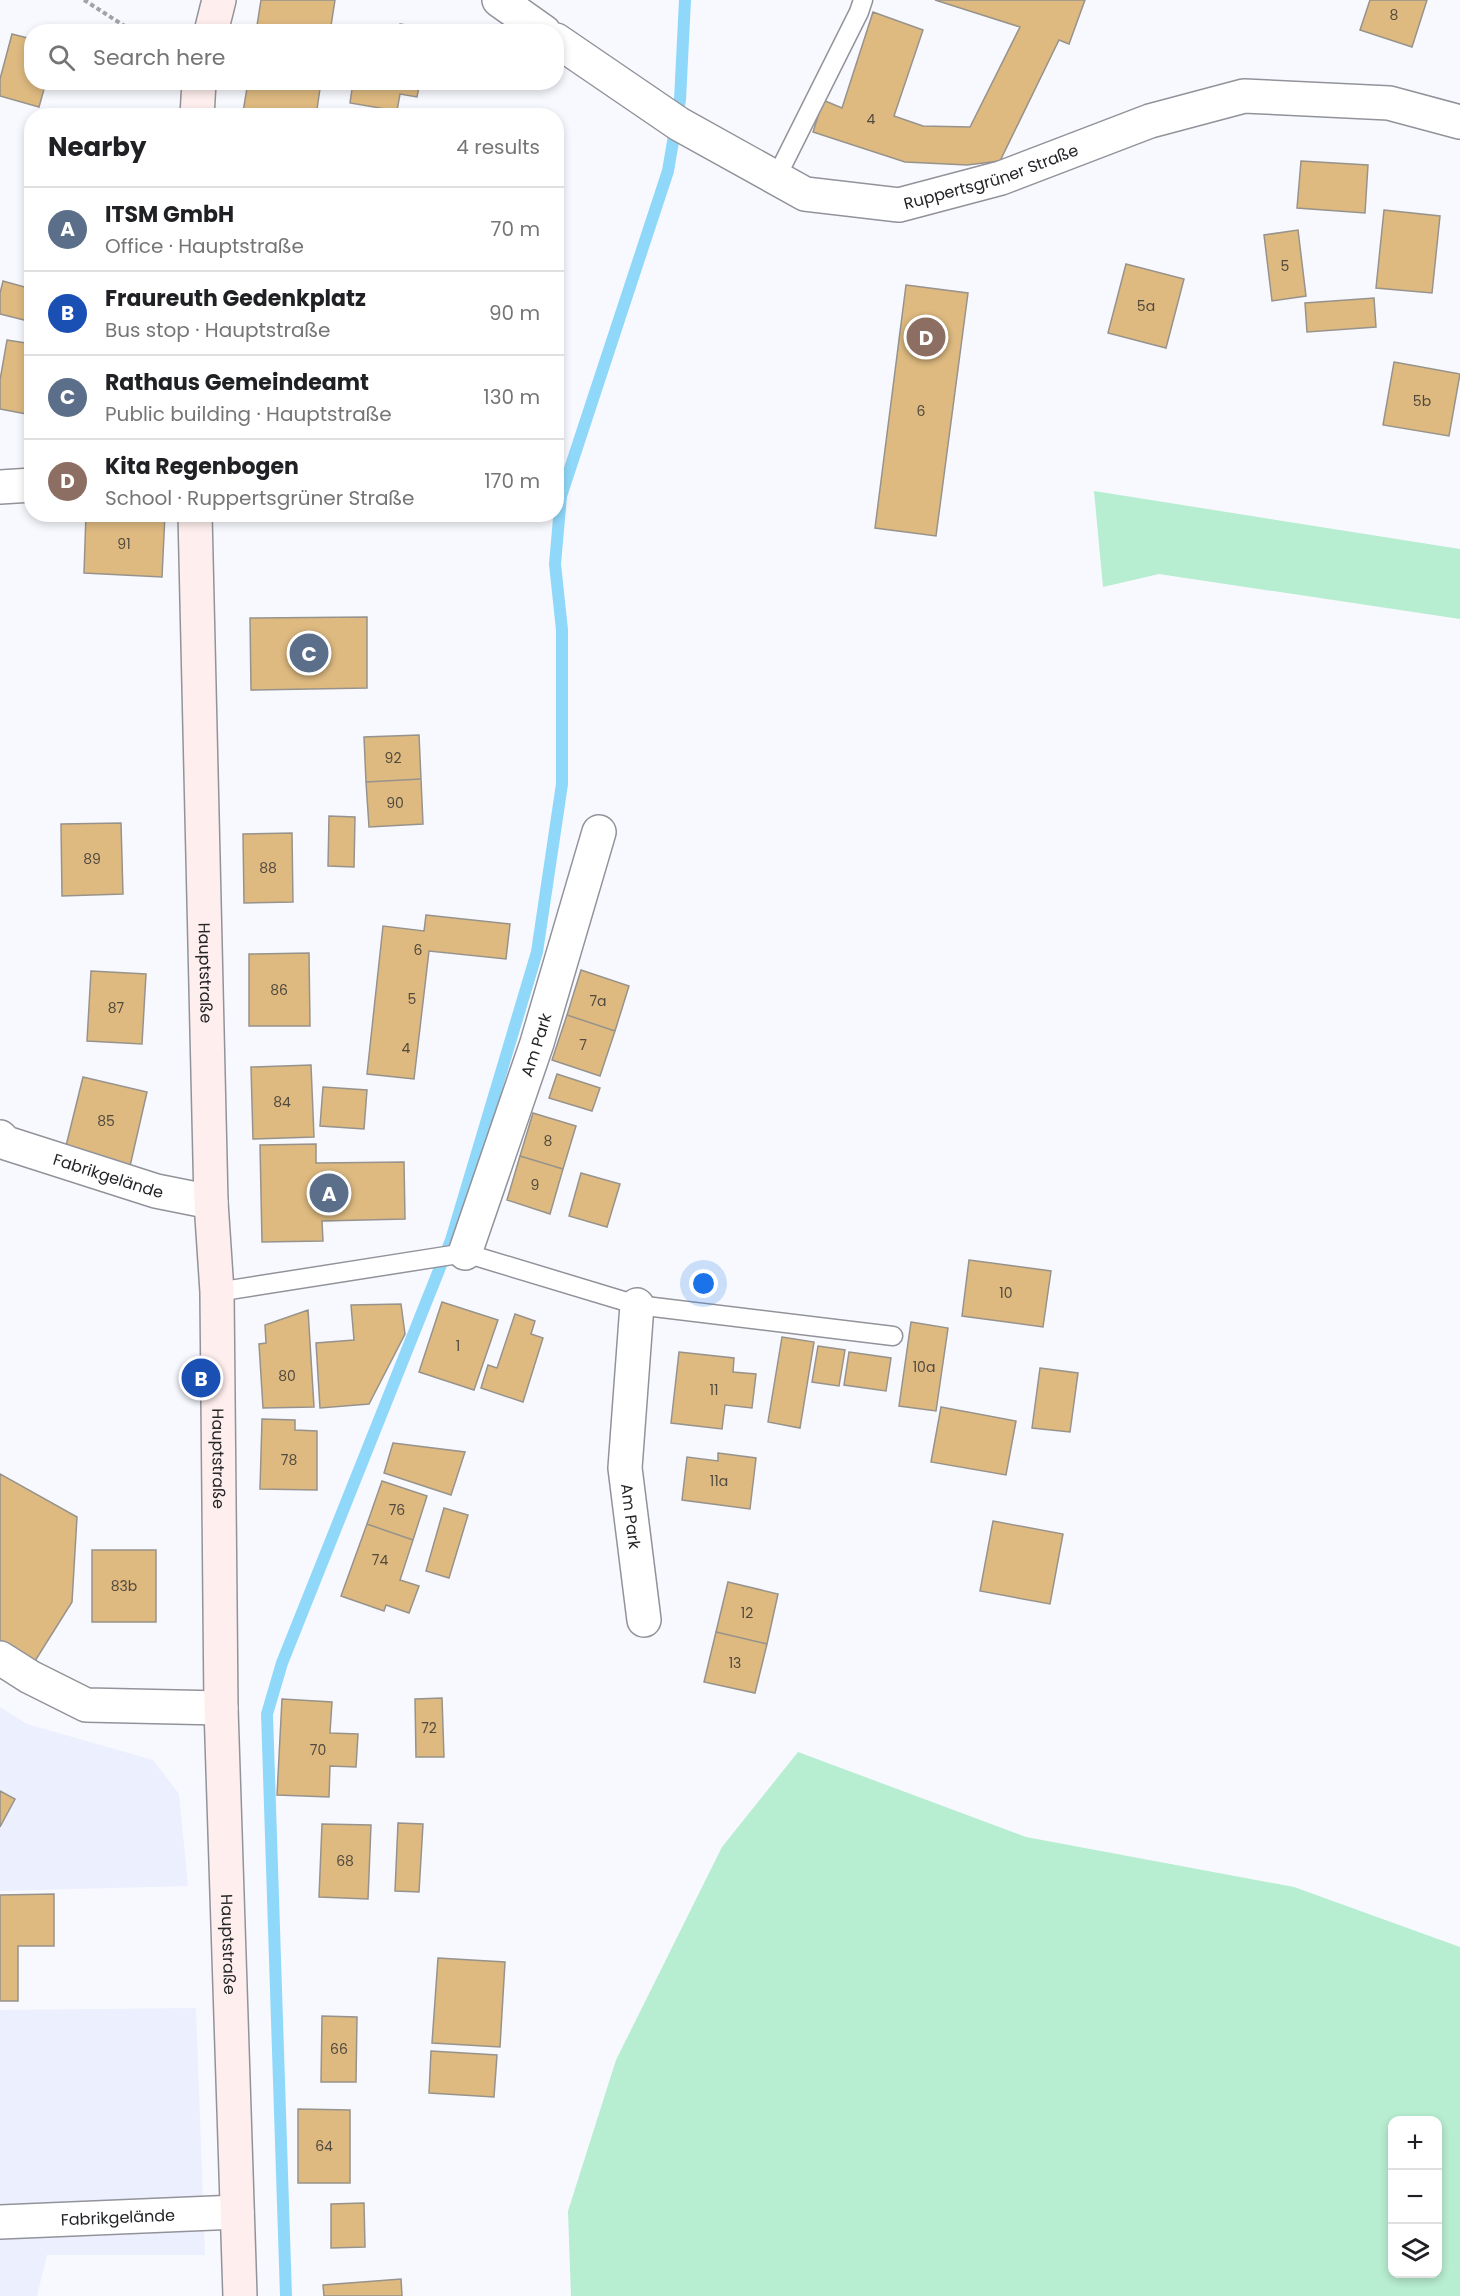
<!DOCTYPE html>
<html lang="en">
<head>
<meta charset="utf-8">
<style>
  :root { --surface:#fff; --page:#f6f6f6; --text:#202124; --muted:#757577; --line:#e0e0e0; --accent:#ea580c }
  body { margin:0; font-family:Poppins,sans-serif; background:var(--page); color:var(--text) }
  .controls { position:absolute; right:18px; bottom:18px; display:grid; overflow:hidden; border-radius:12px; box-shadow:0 3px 9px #0003 }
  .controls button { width:54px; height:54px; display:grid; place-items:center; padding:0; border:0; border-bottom:2px solid var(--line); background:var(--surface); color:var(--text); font:30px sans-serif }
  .you { position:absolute; left:704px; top:1284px; width:21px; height:21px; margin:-15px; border:4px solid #fff; border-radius:50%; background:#1a73e8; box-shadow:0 0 0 9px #1a73e833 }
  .badge { display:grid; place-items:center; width:39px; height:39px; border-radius:50%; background:var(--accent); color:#fff; font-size:20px; font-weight:700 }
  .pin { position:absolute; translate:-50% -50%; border:3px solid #fff; box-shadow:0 2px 6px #0006 }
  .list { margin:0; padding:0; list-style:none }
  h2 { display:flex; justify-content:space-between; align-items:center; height:78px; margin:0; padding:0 24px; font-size:26px }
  h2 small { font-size:20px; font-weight:400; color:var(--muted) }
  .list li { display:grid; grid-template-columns:39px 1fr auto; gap:18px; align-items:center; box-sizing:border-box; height:84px; padding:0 24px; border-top:2px solid var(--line) }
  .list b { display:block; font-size:22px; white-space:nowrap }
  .list p { margin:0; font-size:20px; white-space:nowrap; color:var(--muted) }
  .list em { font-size:20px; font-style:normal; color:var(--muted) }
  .icon { flex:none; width:33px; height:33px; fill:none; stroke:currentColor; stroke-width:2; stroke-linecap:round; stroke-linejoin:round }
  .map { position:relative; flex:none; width:1460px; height:2296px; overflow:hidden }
  .search { position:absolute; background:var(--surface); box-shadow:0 3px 9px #0003; left:24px; top:24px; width:540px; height:66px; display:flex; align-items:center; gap:15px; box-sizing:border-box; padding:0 21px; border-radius:24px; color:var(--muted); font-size:22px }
  .panel { position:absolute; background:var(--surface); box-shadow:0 3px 9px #0003; left:24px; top:108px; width:540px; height:414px; border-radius:24px }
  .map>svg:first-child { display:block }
</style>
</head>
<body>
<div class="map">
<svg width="1460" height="2296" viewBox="0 0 1460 2296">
  <rect width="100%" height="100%" fill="#f8f9fe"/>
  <!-- built -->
  <path fill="#eceffe" d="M0 1707 27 1724 153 1760 179 1794 188 1886 0 1891Z
    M196 2008 205 2255H47L37 2296H0V2010Z"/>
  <!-- green -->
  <path fill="#b7edd0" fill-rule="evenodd" d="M1094 491 1460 549V619L1159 574 1103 587Z
    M798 1752 1026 1837 1294 1887 1460 1947V2296H571L568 2211 616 2060 722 1847ZM1392 2120H1438V2274H1392Z"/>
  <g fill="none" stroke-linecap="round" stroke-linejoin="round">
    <!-- stream -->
    <path stroke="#90d8fa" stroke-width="12" d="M286 2296 267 1714 282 1663 451 1240 537 952 562 784V630L555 564 561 496 668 171 680 100 685 0"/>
  </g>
  <!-- building -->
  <path fill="#deba80" stroke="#97938c" stroke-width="1.5" d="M261 0H335L330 32H256Z
    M935 0H1085L1069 44 1059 40 1000 161 967 165 905 162 813 132 823 100 842 108 873 12 923 30 894 116 923 126 970 127 1020 27Z
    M1370 0H1427L1412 47 1360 30Z
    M400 24 430 29V32H398Z
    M12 34 32 39V82H46L39 107 0 96V79Z
    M248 82H321L316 116H264L243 112Z
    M353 82H420L417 97 400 94 397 111 350 103Z
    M1301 161 1368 165 1365 213 1297 208Z
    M1384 210 1440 216 1432 293 1376 288Z
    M1298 230 1306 296 1272 301 1264 235Z
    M1126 264 1184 279 1166 348 1108 333Z
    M3 281 32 289V322L0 314V293Z
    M906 285 968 293 936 536 875 528Z
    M1374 298 1376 327 1307 332 1305 303Z
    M7 340 32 344V415L0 409V380Z
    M1394 362 1460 374 1449 436 1383 425Z
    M86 514H165L162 577 84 573Z
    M225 514H279V521H225Z
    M367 617V688L251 690 250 618Z
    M419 735 421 779 366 782 364 737Z
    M421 779 423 824 369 827 366 782Z
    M329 816 355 817 354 867 328 866Z
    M121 823 123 894 62 896 61 824Z
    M292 833 293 902 244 903 243 834Z
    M426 915 510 924 506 959 429 951 414 1079 367 1074 383 926 424 931Z
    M309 953 310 1026H249V954Z
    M581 970 629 986 615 1031 567 1015Z
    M91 971 146 974 142 1044 87 1041Z
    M567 1015 615 1031 600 1076 552 1060Z
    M311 1065 314 1137 253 1139 251 1067Z
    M557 1074 600 1088 592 1111 549 1098Z
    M83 1077 147 1092 130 1166 65 1150Z
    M323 1087 367 1090 364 1129 320 1126Z
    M533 1113 576 1126 563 1169 520 1156Z
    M316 1144V1163L404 1162 405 1219 322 1221 323 1241 262 1242 260 1145Z
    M520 1156 563 1169 550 1214 507 1200Z
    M581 1173 620 1184 607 1227 569 1216Z
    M969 1260 1051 1271 1043 1327 962 1316Z
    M442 1302 498 1320 474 1390 419 1372Z
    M401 1304 405 1334 369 1404 320 1408 316 1343 354 1340 351 1305Z
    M308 1310 314 1407 263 1408 259 1344 266 1343 265 1325Z
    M515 1314 535 1321 531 1334 543 1338 523 1402 481 1388 488 1365 497 1368Z
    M911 1322 948 1328 936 1411 899 1406Z
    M782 1337 814 1342 800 1428 768 1422Z
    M818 1346 845 1350 839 1386 812 1382Z
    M679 1352 734 1358 733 1372 756 1374 752 1408 725 1405 722 1429 671 1423Z
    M849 1352 891 1358 886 1391 844 1385Z
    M1040 1368 1078 1373 1070 1432 1032 1428Z
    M941 1407 1016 1421 1006 1475 931 1462Z
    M262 1419 295 1420V1430L317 1431V1490L260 1489Z
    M393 1443 465 1452 451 1495 384 1473Z
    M718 1453 756 1458 750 1509 682 1500 687 1457 718 1461Z
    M0 1474 77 1517 72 1602 35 1661 0 1641Z
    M382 1481 427 1496 413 1540 367 1524Z
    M444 1508 468 1515 449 1578 426 1571Z
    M993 1521 1063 1534 1050 1604 980 1591Z
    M367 1524 413 1540 400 1580 419 1586 409 1613 386 1605 384 1611 341 1596Z
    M92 1550H156V1622H92Z
    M728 1582 778 1594 767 1644 716 1632Z
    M716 1632 767 1644 755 1693 704 1682Z
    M442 1698 444 1757H416L415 1699Z
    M282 1699 332 1702 330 1733 358 1734 356 1767 330 1766 329 1797 277 1795Z
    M0 1791 15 1799 0 1827Z
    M398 1823 423 1824 419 1892 395 1891Z
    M322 1824 371 1825 368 1899 319 1897Z
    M54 1894V1946H18V2001H0V1895Z
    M438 1958 505 1962 500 2047 432 2043Z
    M322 2016 357 2017 356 2082H321Z
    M431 2051 497 2055 494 2097 429 2093Z
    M298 2109 350 2110V2183H298Z
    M364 2203 365 2247 331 2248V2204Z
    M401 2279 402 2296H324L323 2285Z"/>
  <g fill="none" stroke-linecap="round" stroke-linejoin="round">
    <defs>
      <path id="service" d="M776 178 859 12 863 0
        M217 1292 465 1253 637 1305 893 1336"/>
      <g id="minor">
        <path d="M499 0 544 32"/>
        <path id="s1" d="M556 40 679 124 805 194 899 205 1001 178 1150 121 1244 96 1389 103 1460 122"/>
        <path d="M0 487 32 485"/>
        <path id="s2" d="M0 1137 6 1143 156 1191 211 1202"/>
        <path id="s3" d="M465 1253 537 1043 599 832"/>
        <path id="s4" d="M637 1305 625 1468 644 1620"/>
        <path d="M0 1658 30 1677 86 1705 221 1708"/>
        <path id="s5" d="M0 2222 237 2212"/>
      </g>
      <g id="secondary">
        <path d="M211 32 219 0"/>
        <path d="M197 116 199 82"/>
        <path id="s6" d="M195 514 211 1202 217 1292 221 1708 240 2296"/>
      </g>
    </defs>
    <!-- service casing -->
    <use href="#service" stroke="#92939a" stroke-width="21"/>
    <!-- minor casing -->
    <use href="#minor" stroke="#92939a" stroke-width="36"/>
    <!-- secondary casing -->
    <use href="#secondary" stroke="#92939a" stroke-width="36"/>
    <!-- path -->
    <path stroke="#a2a3a7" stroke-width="4" stroke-dasharray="4.5 3" stroke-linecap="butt" d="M84 0 134 32"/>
    <!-- service -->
    <use href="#service" stroke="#fff" stroke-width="18"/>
    <!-- minor -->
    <use href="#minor" stroke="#fff" stroke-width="33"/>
    <!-- secondary -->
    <use href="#secondary" stroke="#feeeed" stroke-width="33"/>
  </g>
  <g text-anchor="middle" stroke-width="4.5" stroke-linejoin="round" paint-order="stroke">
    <!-- number labels -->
    <g font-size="14" fill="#524a3e">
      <text x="1394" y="20">8</text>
      <text x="871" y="124">4</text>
      <text x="1285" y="271">5</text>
      <text x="1146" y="311">5a</text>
      <text x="1422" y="406">5b</text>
      <text x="921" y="416">6</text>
      <text x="124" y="549">91</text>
      <text x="393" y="763">92</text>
      <text x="395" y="808">90</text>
      <text x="92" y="864">89</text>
      <text x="268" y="873">88</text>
      <text x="418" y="955">6</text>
      <text x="279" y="995">86</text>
      <text x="412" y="1004">5</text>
      <text x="598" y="1006">7a</text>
      <text x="116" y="1013">87</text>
      <text x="583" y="1050">7</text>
      <text x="406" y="1053">4</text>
      <text x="282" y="1107">84</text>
      <text x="106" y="1126">85</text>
      <text x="548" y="1146">8</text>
      <text x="535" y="1190">9</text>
      <text x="1006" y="1298">10</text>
      <text x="458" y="1351">1</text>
      <text x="924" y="1372">10a</text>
      <text x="287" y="1381">80</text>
      <text x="714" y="1395">11</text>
      <text x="289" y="1465">78</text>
      <text x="719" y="1486">11a</text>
      <text x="397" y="1515">76</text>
      <text x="380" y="1565">74</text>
      <text x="124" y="1591">83b</text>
      <text x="747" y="1618">12</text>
      <text x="735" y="1668">13</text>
      <text x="429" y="1733">72</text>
      <text x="318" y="1755">70</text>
      <text x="345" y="1866">68</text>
      <text x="339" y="2054">66</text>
      <text x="324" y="2151">64</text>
    </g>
    <!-- street labels -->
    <g font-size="16" fill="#242528" stroke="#fff">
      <text dy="6" stroke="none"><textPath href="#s1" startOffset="484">Ruppertsgrüner Straße</textPath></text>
      <text dy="6" stroke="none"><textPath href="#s6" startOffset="459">Hauptstraße</textPath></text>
      <text dy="6" stroke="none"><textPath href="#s3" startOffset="220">Am Park</textPath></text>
      <text dy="6" stroke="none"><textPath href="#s2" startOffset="116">Fabrikgelände</textPath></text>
      <text dy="6" stroke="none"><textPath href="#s6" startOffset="945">Hauptstraße</textPath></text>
      <text dy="6" stroke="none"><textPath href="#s4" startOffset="212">Am Park</textPath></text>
      <text dy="6" stroke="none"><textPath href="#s6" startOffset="1431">Hauptstraße</textPath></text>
      <text dy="6" stroke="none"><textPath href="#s5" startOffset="118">Fabrikgelände</textPath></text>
    </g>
  </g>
</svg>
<div class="controls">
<button>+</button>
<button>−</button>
<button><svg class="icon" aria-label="layers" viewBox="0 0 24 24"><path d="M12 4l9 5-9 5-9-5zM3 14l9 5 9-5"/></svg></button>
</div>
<div class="you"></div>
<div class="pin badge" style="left:329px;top:1193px;background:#5c6f8a">A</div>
<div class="pin badge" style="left:201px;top:1378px;background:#1a4fb4">B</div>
<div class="pin badge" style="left:309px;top:653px;background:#5c6f8a">C</div>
<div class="pin badge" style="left:926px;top:337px;background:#8d6e63">D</div>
<div class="search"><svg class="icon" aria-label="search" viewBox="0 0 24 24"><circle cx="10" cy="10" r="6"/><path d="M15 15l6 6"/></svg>Search here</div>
<section class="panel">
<h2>Nearby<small>4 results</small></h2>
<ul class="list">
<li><span class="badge" style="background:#5c6f8a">A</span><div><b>ITSM GmbH</b><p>Office · Hauptstraße</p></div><em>70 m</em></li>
<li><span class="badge" style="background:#1a4fb4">B</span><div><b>Fraureuth Gedenkplatz</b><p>Bus stop · Hauptstraße</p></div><em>90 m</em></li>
<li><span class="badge" style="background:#5c6f8a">C</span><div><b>Rathaus Gemeindeamt</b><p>Public building · Hauptstraße</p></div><em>130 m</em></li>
<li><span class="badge" style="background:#8d6e63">D</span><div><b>Kita Regenbogen</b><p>School · Ruppertsgrüner Straße</p></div><em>170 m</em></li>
</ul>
</section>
</div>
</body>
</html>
